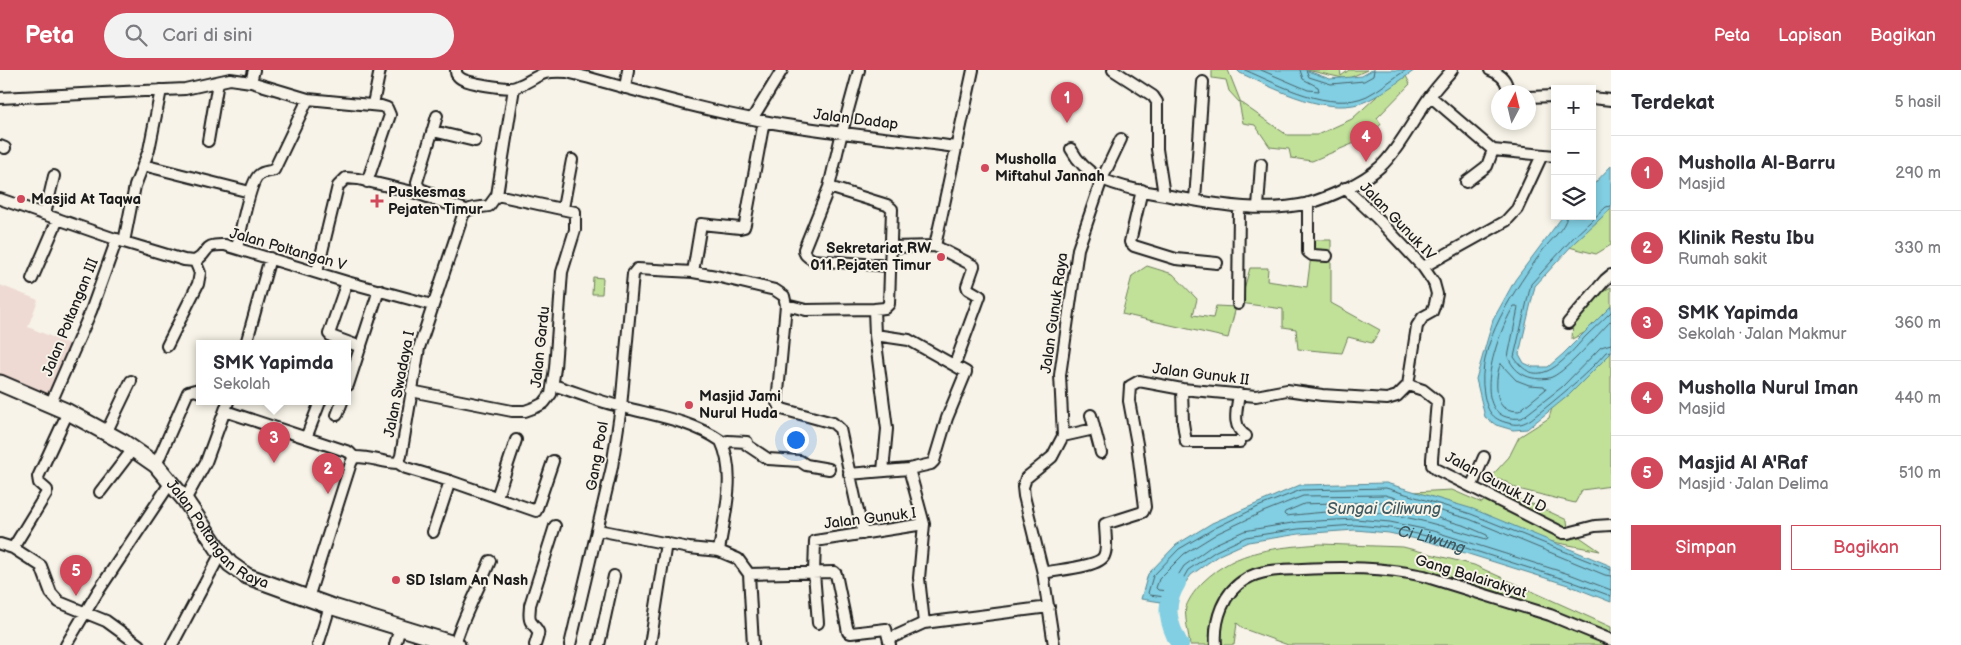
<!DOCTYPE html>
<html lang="id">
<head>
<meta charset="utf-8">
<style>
  :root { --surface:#fff; --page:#f2f2f3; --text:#2b2b33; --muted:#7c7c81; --line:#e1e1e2; --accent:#d1495b }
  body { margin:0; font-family:"Balsamiq Sans",sans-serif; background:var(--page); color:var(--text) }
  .controls { position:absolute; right:15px; top:15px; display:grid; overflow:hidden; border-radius:0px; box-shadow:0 2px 8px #0003 }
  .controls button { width:45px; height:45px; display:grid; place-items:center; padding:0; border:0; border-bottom:1px solid var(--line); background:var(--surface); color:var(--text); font:25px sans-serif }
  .compass { position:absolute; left:1491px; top:15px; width:45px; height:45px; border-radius:50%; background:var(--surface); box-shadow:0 2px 8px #0003; rotate:7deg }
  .you { position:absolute; left:795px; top:369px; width:18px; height:18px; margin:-12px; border:4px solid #fff; border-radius:50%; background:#1a73e8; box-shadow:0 0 0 8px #1a73e833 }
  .badge { display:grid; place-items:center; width:32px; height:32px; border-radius:50%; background:var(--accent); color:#fff; font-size:16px; font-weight:700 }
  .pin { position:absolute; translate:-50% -41px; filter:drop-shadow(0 1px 2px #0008) }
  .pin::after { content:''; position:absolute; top:26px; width:18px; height:15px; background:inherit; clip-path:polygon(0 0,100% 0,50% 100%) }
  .popup { position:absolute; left:196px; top:270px; width:155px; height:65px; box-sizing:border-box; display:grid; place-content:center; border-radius:0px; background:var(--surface); filter:drop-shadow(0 1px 4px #0005); font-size:16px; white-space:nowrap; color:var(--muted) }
  .popup b { font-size:19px; color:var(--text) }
  .popup::after { content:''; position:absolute; left:50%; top:100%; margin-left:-10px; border:10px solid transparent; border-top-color:var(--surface) }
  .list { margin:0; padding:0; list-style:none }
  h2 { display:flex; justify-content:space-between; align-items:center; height:65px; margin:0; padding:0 20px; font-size:21px }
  h2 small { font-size:16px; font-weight:400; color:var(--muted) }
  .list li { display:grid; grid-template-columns:32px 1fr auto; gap:15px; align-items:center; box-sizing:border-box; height:75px; padding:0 20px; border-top:1px solid var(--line) }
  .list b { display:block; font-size:19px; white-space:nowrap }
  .list p { margin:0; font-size:16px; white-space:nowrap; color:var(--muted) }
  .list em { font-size:16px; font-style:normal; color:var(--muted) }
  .actions { display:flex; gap:10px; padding:15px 20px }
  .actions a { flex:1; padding:11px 0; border:1px solid var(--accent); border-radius:0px; text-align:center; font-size:18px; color:var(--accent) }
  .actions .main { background:var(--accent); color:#fff }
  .icon { flex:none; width:28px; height:28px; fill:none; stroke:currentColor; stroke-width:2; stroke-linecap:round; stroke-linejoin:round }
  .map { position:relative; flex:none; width:1611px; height:575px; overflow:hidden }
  header { display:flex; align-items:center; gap:30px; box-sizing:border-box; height:70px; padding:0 25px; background:var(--accent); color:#fff }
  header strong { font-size:24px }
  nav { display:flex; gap:28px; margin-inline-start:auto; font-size:18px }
  .search { width:350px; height:45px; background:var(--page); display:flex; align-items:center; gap:12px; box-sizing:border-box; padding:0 18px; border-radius:28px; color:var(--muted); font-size:19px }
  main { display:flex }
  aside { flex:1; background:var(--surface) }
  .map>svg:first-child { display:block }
</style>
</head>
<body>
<header>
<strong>Peta</strong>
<div class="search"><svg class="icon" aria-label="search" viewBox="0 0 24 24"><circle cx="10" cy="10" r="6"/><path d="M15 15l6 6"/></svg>Cari di sini</div>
<nav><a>Peta</a><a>Lapisan</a><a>Bagikan</a></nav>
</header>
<main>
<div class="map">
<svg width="1611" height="575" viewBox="0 0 1611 575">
  <rect width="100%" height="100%" fill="#f7f3e8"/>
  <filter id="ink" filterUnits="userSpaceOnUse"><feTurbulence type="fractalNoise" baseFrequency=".02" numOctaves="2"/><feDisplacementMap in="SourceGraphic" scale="10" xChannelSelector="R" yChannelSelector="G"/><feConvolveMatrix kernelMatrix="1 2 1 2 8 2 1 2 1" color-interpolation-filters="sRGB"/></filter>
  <g filter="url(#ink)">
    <!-- built -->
    <path fill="#eedad2" d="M0 215 38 230 28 257 76 277 55 330 0 308Z"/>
    <!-- green -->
    <path fill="#c1e199" stroke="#6e7e5a" d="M1212 0H1228L1241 33 1287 65H1317L1352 49 1387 17 1406 6 1410 14 1377 48 1381 54 1371 66 1312 91 1291 88 1289 79 1270 77 1255 55 1243 53 1239 32 1229 21 1226 10 1212 8Z
      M1307 0H1340L1341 6 1349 0H1367L1347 9Z
      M1611 138V175L1596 184 1569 177Z
      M1313 170H1331V233L1380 260 1372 273 1348 267 1342 283 1298 279 1296 259 1283 257V239L1240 233 1250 198H1268L1267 211 1307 217Z
      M1147 196 1173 204 1197 229 1193 245 1213 248 1216 236 1236 237 1228 268 1122 244 1132 206Z
      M593 207 603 208 602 224H592Z
      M1611 217V243L1584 263 1572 269 1573 252 1598 224Z
      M1611 265V416L1582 420 1575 433 1518 419 1501 409 1487 411 1509 387 1519 367 1549 348 1552 338Z
      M1452 420 1482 433 1491 420 1535 435 1567 450 1568 459 1600 481 1548 471 1392 423Z
      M1320 474 1403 477 1474 495 1611 557V575H1288L1244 559 1237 553 1234 575H1190C1189 566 1184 545 1186 537 1189 528 1197 518 1203 512 1237 479 1276 478 1320 474Z"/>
    <!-- water -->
    <path fill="#82cee2" stroke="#598793" d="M1237 0H1305L1330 9 1362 6 1372 0H1415C1401 10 1385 22 1369 30 1330 49 1276 19 1240 3Z
      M1611 96V139L1576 171 1535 216 1519 284 1524 293 1533 297H1548L1563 284 1611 236V283L1569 325 1527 359 1513 360 1496 355 1485 347 1476 309 1493 250 1515 210 1563 146H1592V116Z
      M1386 413 1473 439 1611 496V532L1568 515 1430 472 1389 463 1355 460 1299 464 1248 472 1219 485 1191 505 1181 519 1175 534 1141 529 1148 504 1176 475 1212 453 1300 415Z"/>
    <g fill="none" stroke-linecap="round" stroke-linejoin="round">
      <!-- shore -->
      <g stroke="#45636b" stroke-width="1">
        <path d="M1245 0C1280 15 1330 43 1367 26 1381 19 1393 8 1406 0"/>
        <path d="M1261 0 1308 20 1319 21 1318 17 1303 9 1300 0"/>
        <path d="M1306 0 1309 7 1331 14 1364 11 1373 6 1374 0"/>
        <path d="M1611 136 1606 137 1573 168 1531 214 1514 287C1538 325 1567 287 1585 267 1593 259 1602 251 1611 242"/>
        <path d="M1567 146C1565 159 1550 170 1543 180 1516 218 1475 275 1484 324 1487 340 1491 349 1508 353 1524 358 1532 348 1544 339 1566 321 1588 303 1606 282L1611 281"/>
        <path d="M1611 251C1597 265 1568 300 1552 307 1545 310 1533 309 1526 306 1517 302 1512 296 1508 287L1518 238 1517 236H1514C1498 261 1463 355 1522 348L1562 317 1601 277 1611 274"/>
        <path d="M1501 294 1516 310 1529 315 1544 316 1546 319 1519 341C1515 341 1507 340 1503 337 1495 330 1495 302 1501 294Z"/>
        <path d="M1383 432 1466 456 1487 465 1488 468 1486 469C1455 460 1424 450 1393 445 1358 438 1321 442 1286 446L1284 444 1285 442 1304 434Z"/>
        <path id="s1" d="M1611 500 1471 444 1386 418 1301 420 1260 436 1215 458 1179 479 1153 506 1148 523 1150 525 1172 528 1188 500 1216 481 1246 467 1298 459 1355 455 1390 458 1431 467 1570 511 1611 526"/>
        <path d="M1611 506 1605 505 1469 449 1385 425 1303 426 1263 442 1218 463 1184 484 1159 509 1156 518 1158 520 1168 521 1184 496 1213 475 1244 461 1298 452 1355 449 1390 452 1433 461 1572 505 1611 520"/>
      </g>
      <!-- river -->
      <path stroke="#82cee2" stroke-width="18" d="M1177 513C1163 535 1168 554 1180 575"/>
      <defs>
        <path id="street" d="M456 0C456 4 456 4 459 7 465 13 508 20 516 17 540 8 536 0 567 2 632 19 696 39 763 51 827 63 892 68 956 77
          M859 0 842 62 829 117 804 179C804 185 808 187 813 190L890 196
          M1113 0 1153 26 1157 32V79L1164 125
          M1490 0C1502 5 1507 10 1508 22
          M251 12 254 0
          M625 18 628 0
          M1430 26 1493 80 1555 86
          M1528 27 1555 26
          M0 28 185 19 230 9 251 12 308 29 381 36 387 38 390 45 367 112
          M1592 28 1611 30
          M373 34 380 0
          M752 49 782 0
          M433 61 475 71
          M208 71 218 12
          M0 76 5 78
          M1071 79C1078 92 1087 101 1100 108 1121 118 1147 122 1170 126 1215 134 1263 144 1309 133 1331 127 1363 112 1380 97 1396 83 1415 48 1428 29 1435 19 1444 9 1452 0
          M143 95 250 122
          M1466 112 1487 96 1493 80
          M1345 118 1377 148 1423 197 1434 213 1437 224 1435 234 1432 242 1423 247 1417 256 1408 315
          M1142 120 1130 172 1134 176 1176 189 1217 193
          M429 122C422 120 418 119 417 112L437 46
          M0 129 124 172 184 190 195 191C211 182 201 174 225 175L347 212 432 235
          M1195 130 1203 12
          M1308 133V182L1312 185 1327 186
          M1258 137 1261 94
          M563 138 572 90
          M45 144 54 106
          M124 172 135 116 149 80 161 20
          M935 176 974 196 967 216 968 219 980 226 955 294
          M891 177 935 176 973 0
          M237 178C240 165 250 111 259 105 263 101 269 102 274 100L308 29
          M1423 197 1506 151 1517 139 1542 85
          M317 202 338 116 346 108 358 109 413 122 466 140
          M693 202 701 154 740 158 744 157 745 154 764 51
          M32 209 58 149
          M347 212 329 264 331 266 361 277
          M1238 234 1239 137
          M786 235 806 240 874 239 885 238 889 234 892 139 887 135 829 117
          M874 239 875 265 887 359 883 401
          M1568 253 1605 210 1611 205
          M875 265 909 270 966 302 947 348 934 391 931 394 909 399
          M246 274 270 188
          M167 276 198 214 200 203 195 191
          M348 315 379 220
          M553 315C576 322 599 332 623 337 657 346 692 351 721 371 737 405 724 446 719 481
          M1408 315 1423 320 1437 331 1432 389V395L1436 399 1563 463H1568L1595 456 1611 455
          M1182 319 1183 353 1186 372H1240
          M411 321 512 341H525L536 337 544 333 551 324 555 298 562 202 575 160V142L497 125
          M1239 324C1237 340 1231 356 1246 366
          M50 335 91 241 117 169
          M225 341 349 382 354 387
          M337 345 342 332
          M1091 345 1101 383
          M106 363 131 311
          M1063 366 1094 359
          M306 368 320 332
          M724 377 728 371 747 372V375L768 389 800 391 806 395 829 399
          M354 387C369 386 383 393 398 393
          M398 393 401 386 419 278 463 145C468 136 480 138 489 136L497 125 514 18
          M398 393 406 398 450 411 536 441 553 391
          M156 395 188 322 195 320 200 322
          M849 404 909 399 924 454 919 508 924 553
          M1472 415 1484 387
          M100 422 133 379
          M497 427 516 370
          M185 430 206 392 228 332
          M598 460 689 478 719 481 738 489 749 504 753 575
          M433 462 450 411
          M0 474 13 478 41 496 51 523 59 532 106 551 139 575
          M13 478 46 424 47 420 39 413 38 407 68 342
          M1043 503C1055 500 1099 497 1104 486 1108 478 1105 463 1105 454L1143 442 1145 437 1137 374 1129 331 1130 316 1139 311 1182 319 1256 326 1287 320 1322 325 1387 329 1397 326 1408 315
          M749 504 834 502 836 504 848 562 851 563 886 559 890 575
          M308 528 351 393 354 387
          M818 553 814 503 815 471 924 454
          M889 569 924 553 1049 537
          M455 574C463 546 479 519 490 491
          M66 575 97 523 171 412
          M172 575 221 483
          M318 575 330 536
          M395 575 400 558
          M535 575C540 559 540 564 531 552 528 548 530 541 530 535L555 456
          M570 575 612 397 621 337 633 204 637 199 693 202 716 206 775 220 784 226 786 235 777 333 782 339 833 353 840 359 863 464
          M599 575 614 506
          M650 575 666 473
          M1054 575 1043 503 1024 426 1023 417 1026 408 1052 387 1063 366 1060 305 1078 179 1102 109 1121 69
          M1216 575C1214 550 1223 522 1246 509 1262 499 1283 500 1302 499 1343 497 1383 497 1424 506L1550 545 1611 570"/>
        <g id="secondary">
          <path id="s2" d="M0 313 68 342 92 355 123 372 156 395 185 430 221 483 230 494 247 506 330 536 457 575"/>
        </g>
      </defs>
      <!-- street casing -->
      <use href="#street" stroke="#1c1c1c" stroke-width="14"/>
      <!-- secondary casing -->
      <use href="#secondary" stroke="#1c1c1c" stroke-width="19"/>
      <!-- street -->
      <use href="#street" stroke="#f7f3e8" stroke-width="10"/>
      <!-- secondary -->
      <use href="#secondary" stroke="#f7f3e8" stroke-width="15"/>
    </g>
  </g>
  <!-- markers -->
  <g fill="#d1495b" stroke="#f7f3e8" stroke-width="2">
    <circle cx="985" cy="98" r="5"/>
    <circle cx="21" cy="129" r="5"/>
    <path d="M374.5 123.5h5v5h5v5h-5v5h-5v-5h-5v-5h5z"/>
    <circle cx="941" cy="187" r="5"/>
    <circle cx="689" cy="335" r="5"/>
    <circle cx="396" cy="510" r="5"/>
  </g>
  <g text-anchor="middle" stroke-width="4" stroke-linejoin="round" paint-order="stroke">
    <!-- street labels -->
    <g font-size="15" fill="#1c1c1c" stroke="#f7f3e8">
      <text transform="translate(856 49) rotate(7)" y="5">Jalan Dadap</text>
      <text transform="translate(1398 151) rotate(46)" y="5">Jalan Gunuk IV</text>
      <text transform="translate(288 179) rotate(16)" y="5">Jalan Poltangan V</text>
      <text transform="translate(1054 243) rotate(-82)" y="5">Jalan Gunuk Raya</text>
      <text transform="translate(70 247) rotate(-68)" y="5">Jalan Poltangan III</text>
      <text transform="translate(540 277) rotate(-84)" y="5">Jalan Gardu</text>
      <text transform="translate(1201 304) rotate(7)" y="5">Jalan Gunuk II</text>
      <text transform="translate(399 314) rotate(-79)" y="5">Jalan Swadaya I</text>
      <text transform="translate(597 386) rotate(-80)" y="5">Gang Pool</text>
      <text transform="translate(1496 412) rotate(28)" y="5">Jalan Gunuk II D</text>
      <text transform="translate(870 448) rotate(-7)" y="5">Jalan Gunuk I</text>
      <text dy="5" stroke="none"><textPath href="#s2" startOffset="271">Jalan Poltangan Raya</textPath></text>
      <text transform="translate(1471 506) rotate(17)" y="5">Gang Balairakyat</text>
    </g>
    <!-- poi labels -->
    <g font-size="15" font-weight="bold" fill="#1c1c1c" stroke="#f7f3e8" text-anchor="start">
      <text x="995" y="94">Musholla<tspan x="995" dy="17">Miftahul Jannah</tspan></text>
      <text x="388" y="127">Puskesmas<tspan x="388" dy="17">Pejaten Timur</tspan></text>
      <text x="31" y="134">Masjid At Taqwa</text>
      <text x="931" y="183" text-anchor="end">Sekretariat RW<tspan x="931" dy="17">011 Pejaten Timur</tspan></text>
      <text x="699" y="331">Masjid Jami<tspan x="699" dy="17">Nurul Huda</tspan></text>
      <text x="406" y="515">SD Islam An Nash</text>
    </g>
    <!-- water labels -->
    <g font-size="16" font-style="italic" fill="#405a61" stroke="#f7f3e8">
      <text x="1384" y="444">Sungai Ciliwung</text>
      <text dy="6" stroke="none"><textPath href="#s1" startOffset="828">Ci Liwung</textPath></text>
    </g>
  </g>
</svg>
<div class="controls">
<button>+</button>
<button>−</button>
<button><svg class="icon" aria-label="layers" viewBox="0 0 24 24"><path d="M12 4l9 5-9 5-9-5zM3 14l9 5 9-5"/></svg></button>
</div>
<svg class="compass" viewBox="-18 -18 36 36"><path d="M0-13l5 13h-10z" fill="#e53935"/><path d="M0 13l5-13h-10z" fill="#7c7c81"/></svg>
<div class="you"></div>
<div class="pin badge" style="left:1067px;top:53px">1</div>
<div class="pin badge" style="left:328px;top:424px">2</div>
<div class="pin badge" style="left:274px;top:393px">3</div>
<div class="popup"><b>SMK Yapimda</b>Sekolah</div>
<div class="pin badge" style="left:1366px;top:92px">4</div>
<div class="pin badge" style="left:76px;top:526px">5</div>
</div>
<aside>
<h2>Terdekat<small>5 hasil</small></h2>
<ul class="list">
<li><span class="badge">1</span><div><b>Musholla Al-Barru</b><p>Masjid</p></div><em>290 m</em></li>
<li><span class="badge">2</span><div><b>Klinik Restu Ibu</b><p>Rumah sakit</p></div><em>330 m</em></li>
<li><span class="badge">3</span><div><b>SMK Yapimda</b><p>Sekolah · Jalan Makmur</p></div><em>360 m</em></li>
<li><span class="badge">4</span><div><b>Musholla Nurul Iman</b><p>Masjid</p></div><em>440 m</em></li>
<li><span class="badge">5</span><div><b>Masjid Al A'Raf</b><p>Masjid · Jalan Delima</p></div><em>510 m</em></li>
</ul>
<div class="actions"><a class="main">Simpan</a><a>Bagikan</a></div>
</aside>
</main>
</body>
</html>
